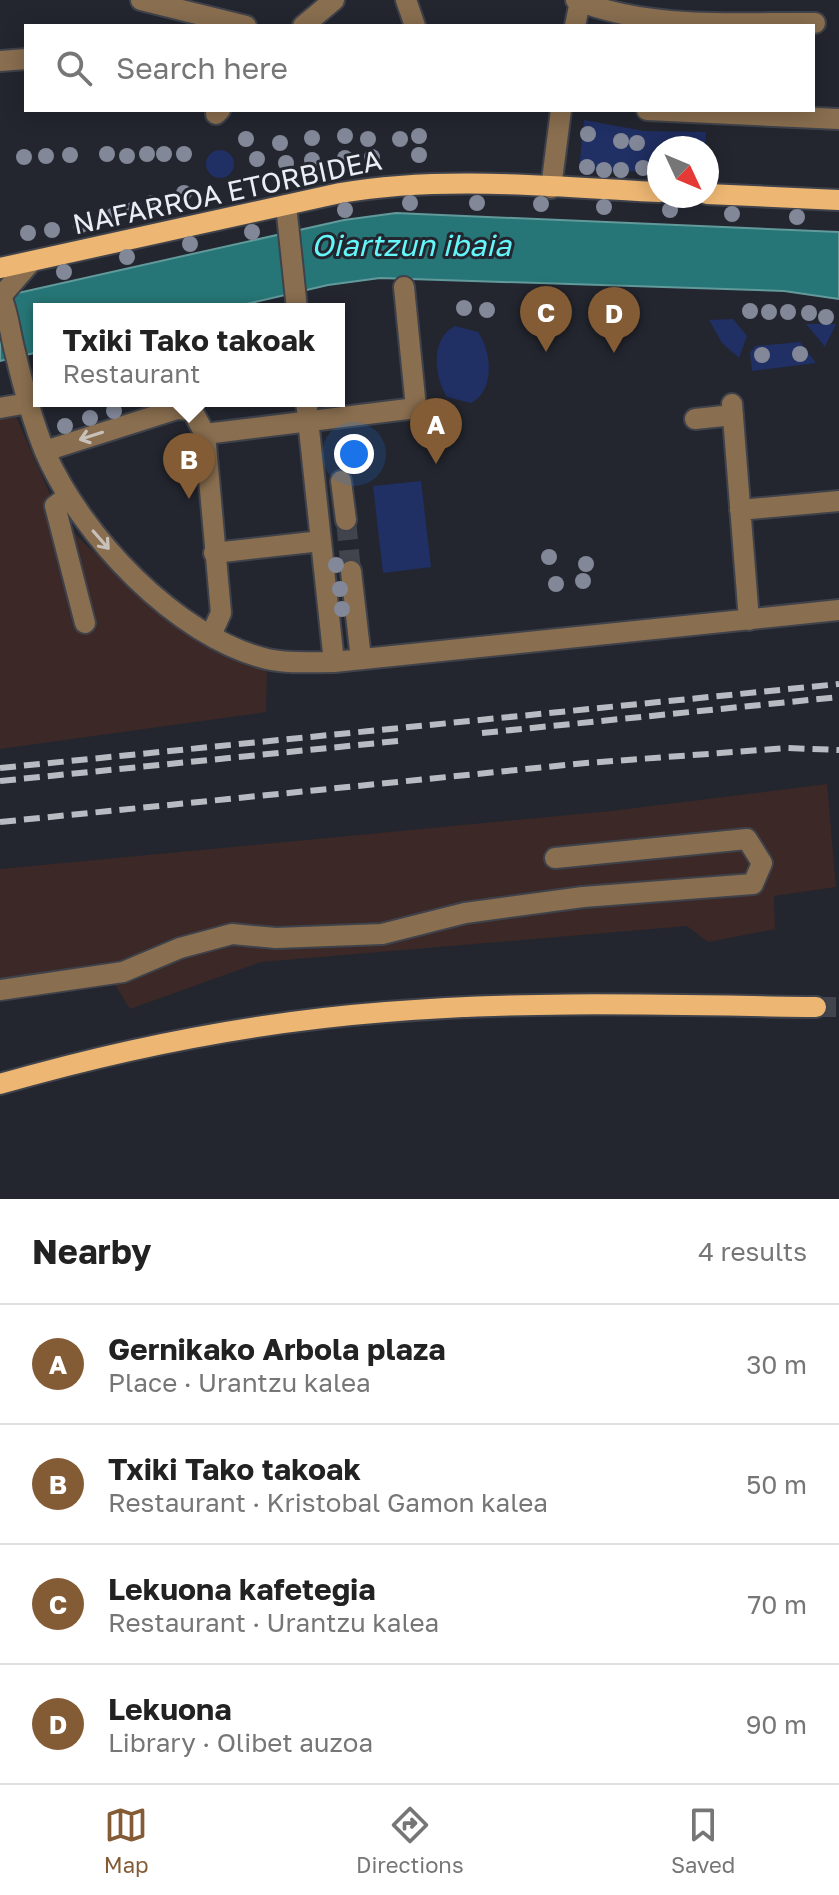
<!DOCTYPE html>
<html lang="en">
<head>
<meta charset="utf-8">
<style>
  :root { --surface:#fff; --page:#f6f6f6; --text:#222; --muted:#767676; --line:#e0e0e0; --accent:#835b35 }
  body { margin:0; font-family:"Golos Text",sans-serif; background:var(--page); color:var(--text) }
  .compass { position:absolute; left:647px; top:136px; width:72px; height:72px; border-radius:50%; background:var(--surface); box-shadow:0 4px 20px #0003; rotate:134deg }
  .you { position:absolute; left:354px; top:454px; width:28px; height:28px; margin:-20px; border:6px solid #fff; border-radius:50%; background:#1a73e8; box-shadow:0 0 0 12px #1a73e833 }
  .badge { display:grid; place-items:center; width:52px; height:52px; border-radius:50%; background:var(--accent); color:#fff; font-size:26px; font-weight:700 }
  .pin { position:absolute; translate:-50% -66px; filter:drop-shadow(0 2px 4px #0008) }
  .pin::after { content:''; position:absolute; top:42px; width:28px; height:24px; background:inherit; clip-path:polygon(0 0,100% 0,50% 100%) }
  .popup { position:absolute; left:33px; top:303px; width:312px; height:104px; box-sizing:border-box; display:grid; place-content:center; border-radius:0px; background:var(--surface); filter:drop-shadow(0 2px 6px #0005); font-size:26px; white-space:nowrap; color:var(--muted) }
  .popup b { font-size:30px; color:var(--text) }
  .popup::after { content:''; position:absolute; left:50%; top:100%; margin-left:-16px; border:16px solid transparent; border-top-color:var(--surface) }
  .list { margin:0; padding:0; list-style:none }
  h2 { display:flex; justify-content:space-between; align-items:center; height:104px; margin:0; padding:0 32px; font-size:34px }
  h2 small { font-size:26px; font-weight:400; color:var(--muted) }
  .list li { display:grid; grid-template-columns:52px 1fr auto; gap:24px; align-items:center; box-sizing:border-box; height:120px; padding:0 32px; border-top:2px solid var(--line) }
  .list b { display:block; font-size:30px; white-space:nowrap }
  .list p { margin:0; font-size:26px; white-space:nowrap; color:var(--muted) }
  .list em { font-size:26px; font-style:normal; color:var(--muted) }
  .icon { flex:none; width:44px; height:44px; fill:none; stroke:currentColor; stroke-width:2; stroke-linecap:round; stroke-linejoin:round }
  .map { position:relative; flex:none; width:839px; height:1199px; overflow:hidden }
  .search { position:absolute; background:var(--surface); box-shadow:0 4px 20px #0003; left:24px; right:24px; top:24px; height:88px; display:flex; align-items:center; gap:20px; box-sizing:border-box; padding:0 28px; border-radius:0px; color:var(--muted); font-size:30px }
  .sheet { height:584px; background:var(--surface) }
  nav { display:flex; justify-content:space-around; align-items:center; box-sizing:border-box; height:112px; border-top:2px solid var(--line); background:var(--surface); font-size:22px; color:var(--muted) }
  nav a { display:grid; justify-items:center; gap:4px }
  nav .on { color:var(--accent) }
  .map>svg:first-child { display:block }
</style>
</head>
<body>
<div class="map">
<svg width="839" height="1199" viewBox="0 0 839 1199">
  <rect width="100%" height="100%" fill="#23262f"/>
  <!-- industrial -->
  <path fill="#3b2827" d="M7 396 55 506 77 536 169 623 267 672 266 712 0 749V397Z
    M827 784 836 887 774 896 775 929 708 942 687 926 261 962 130 1009 112 980 0 998V869L611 811Z"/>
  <!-- green -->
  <path fill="#202f64" d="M584 120 644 131 706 132 705 148H659V172L579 170Z
    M206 164a14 14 0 1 1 28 0a14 14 0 1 1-28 0Z
    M733 319 747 336 739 358 722 343 709 320Z
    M806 324H836L825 347Z
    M455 326 478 332C492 352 495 391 471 403L447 397C434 377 430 338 455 326Z
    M800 342 816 363 752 371 750 353 755 346Z
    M421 481 431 567 383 573 373 486Z"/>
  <!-- water -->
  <path fill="#277677" stroke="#629a9c" stroke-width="2" d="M396 213 839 232V299L784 291 380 278 328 285 225 309H39V352L0 361V297L344 220Z"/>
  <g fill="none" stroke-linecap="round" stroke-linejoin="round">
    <!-- minor-tunnel -->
    <path stroke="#41444c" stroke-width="20" stroke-dasharray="20 10" stroke-linecap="butt" d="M346 520 351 571"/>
    <!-- major-tunnel -->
    <path stroke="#41444c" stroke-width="20" stroke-dasharray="20 10" stroke-linecap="butt" d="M816 1007H839"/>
    <defs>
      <path id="minor" d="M141 0 246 26
        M406 0 415 26
        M576 0C650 30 737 22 815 23
        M303 26 334 0
        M575 26 580 1
        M0 61 26 59
        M647 110 839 119
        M216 114 220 110
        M551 188 561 110
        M286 205 297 309
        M0 294C8 310 10 334 15 352 23 386 32 420 45 452 81 535 176 637 267 659 288 664 313 662 334 662L839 610
        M2 295 31 262
        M192 401V410L205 434 221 613 211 635
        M306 401 334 662
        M732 404 749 620
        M0 408 28 403
        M695 419 733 415
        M205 434 416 408 404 287
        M45 451 177 409 192 410
        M341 481 346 520
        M68 496 55 506 85 623
        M740 510 839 501
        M214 553 321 541
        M351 571 361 659
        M0 990 123 972 180 948 232 934 276 938 382 934 465 913 583 897 753 884 762 863 747 839 555 858"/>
      <path id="major" d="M707 194 839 200
        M0 268 340 193C445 175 553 187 659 192
        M0 1084C125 1048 256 1022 386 1012 529 1000 673 1005 816 1007"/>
    </defs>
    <!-- minor casing -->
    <use href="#minor" stroke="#3f424a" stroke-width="24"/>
    <!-- major casing -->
    <use href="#major" stroke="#3f424a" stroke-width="24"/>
    <!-- minor -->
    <use href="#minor" stroke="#896e4f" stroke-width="20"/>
    <!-- major -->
    <use href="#major" stroke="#edb673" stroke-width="20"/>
    <!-- rail -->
    <path stroke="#b8bbc2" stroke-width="6" stroke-dasharray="16 8" stroke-linecap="butt" d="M482 733 839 697
      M0 768 839 684
      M0 781 398 741
      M0 822 586 763 788 748 839 750"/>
  </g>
  <!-- trees -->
  <g fill="#828898">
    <circle cx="588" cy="134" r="8"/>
    <circle cx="345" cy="136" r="8"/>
    <circle cx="419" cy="136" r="8"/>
    <circle cx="312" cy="138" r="8"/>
    <circle cx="246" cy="139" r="8"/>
    <circle cx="368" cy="139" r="8"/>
    <circle cx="400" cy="139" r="8"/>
    <circle cx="621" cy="141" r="8"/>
    <circle cx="280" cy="143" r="8"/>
    <circle cx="637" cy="143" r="8"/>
    <circle cx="107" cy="154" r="8"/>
    <circle cx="147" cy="154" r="8"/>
    <circle cx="164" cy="154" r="8"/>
    <circle cx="184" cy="154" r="8"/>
    <circle cx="70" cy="155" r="8"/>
    <circle cx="419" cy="155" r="8"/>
    <circle cx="46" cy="156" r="8"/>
    <circle cx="127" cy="156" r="8"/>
    <circle cx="24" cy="157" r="8"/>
    <circle cx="372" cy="157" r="8"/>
    <circle cx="345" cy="158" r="8"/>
    <circle cx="257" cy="159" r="8"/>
    <circle cx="312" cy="160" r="8"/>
    <circle cx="286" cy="163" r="8"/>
    <circle cx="587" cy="167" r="8"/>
    <circle cx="643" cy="168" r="8"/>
    <circle cx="604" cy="170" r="8"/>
    <circle cx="621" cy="170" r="8"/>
    <circle cx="184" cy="193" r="8"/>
    <circle cx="152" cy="203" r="8"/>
    <circle cx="410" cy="203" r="8"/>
    <circle cx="477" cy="203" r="8"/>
    <circle cx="541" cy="204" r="8"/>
    <circle cx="604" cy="207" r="8"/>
    <circle cx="134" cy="209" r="8"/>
    <circle cx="345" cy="210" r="8"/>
    <circle cx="670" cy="210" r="8"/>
    <circle cx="732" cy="214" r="8"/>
    <circle cx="114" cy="215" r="8"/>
    <circle cx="797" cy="217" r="8"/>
    <circle cx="81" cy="225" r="8"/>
    <circle cx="52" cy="230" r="8"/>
    <circle cx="252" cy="232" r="8"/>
    <circle cx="28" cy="233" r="8"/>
    <circle cx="190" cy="244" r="8"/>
    <circle cx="127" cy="257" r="8"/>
    <circle cx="64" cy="272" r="8"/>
    <circle cx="464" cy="308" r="8"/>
    <circle cx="487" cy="310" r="8"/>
    <circle cx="750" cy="311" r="8"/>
    <circle cx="769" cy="312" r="8"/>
    <circle cx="788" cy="312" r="8"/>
    <circle cx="809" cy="313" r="8"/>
    <circle cx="826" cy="317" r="8"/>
    <circle cx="800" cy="354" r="8"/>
    <circle cx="762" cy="355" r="8"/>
    <circle cx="114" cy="411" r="8"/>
    <circle cx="90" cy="418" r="8"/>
    <circle cx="65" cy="426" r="8"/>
    <circle cx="549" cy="557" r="8"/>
    <circle cx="586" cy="564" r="8"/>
    <circle cx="336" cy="565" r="8"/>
    <circle cx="583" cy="581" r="8"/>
    <circle cx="556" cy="584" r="8"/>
    <circle cx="340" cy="589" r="8"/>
    <circle cx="342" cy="609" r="8"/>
  </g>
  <!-- one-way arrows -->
  <defs><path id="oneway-shaft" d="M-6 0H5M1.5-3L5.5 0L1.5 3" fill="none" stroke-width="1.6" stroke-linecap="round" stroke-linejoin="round" transform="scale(2)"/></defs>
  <g stroke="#c8c1ba">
    <use href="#oneway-shaft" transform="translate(91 436) rotate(162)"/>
    <use href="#oneway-shaft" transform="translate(101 540) rotate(49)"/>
  </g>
  <g text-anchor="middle" stroke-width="6" stroke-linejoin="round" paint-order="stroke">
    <!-- street labels -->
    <g font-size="28" fill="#eaedf3" stroke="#23262f">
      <text transform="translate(227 192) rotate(-12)" y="10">NAFARROA ETORBIDEA</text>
    </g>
    <!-- water labels -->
    <g font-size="30" font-style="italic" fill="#64f6f8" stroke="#23262f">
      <text x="411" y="256">Oiartzun ibaia</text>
    </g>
  </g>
</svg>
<svg class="compass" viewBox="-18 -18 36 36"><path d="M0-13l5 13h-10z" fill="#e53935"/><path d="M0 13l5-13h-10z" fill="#767676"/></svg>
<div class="you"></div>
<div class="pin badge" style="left:436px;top:464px">A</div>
<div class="pin badge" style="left:189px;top:499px">B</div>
<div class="popup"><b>Txiki Tako takoak</b>Restaurant</div>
<div class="pin badge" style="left:546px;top:352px">C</div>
<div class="pin badge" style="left:614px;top:353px">D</div>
<div class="search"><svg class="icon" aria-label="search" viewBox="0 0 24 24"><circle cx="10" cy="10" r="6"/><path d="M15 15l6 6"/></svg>Search here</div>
</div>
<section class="sheet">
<h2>Nearby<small>4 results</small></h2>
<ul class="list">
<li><span class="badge">A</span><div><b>Gernikako Arbola plaza</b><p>Place · Urantzu kalea</p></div><em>30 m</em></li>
<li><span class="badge">B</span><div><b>Txiki Tako takoak</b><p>Restaurant · Kristobal Gamon kalea</p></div><em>50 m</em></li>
<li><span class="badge">C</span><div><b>Lekuona kafetegia</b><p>Restaurant · Urantzu kalea</p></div><em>70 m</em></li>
<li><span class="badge">D</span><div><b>Lekuona</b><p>Library · Olibet auzoa</p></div><em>90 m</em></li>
</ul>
</section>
<nav>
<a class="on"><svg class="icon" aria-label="map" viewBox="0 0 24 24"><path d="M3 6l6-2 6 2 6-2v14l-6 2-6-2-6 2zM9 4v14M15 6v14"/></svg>Map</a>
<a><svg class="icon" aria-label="directions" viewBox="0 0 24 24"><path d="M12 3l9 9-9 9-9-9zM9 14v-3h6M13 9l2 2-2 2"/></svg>Directions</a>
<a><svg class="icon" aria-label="saved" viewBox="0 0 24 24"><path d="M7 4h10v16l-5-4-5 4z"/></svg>Saved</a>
</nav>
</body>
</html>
